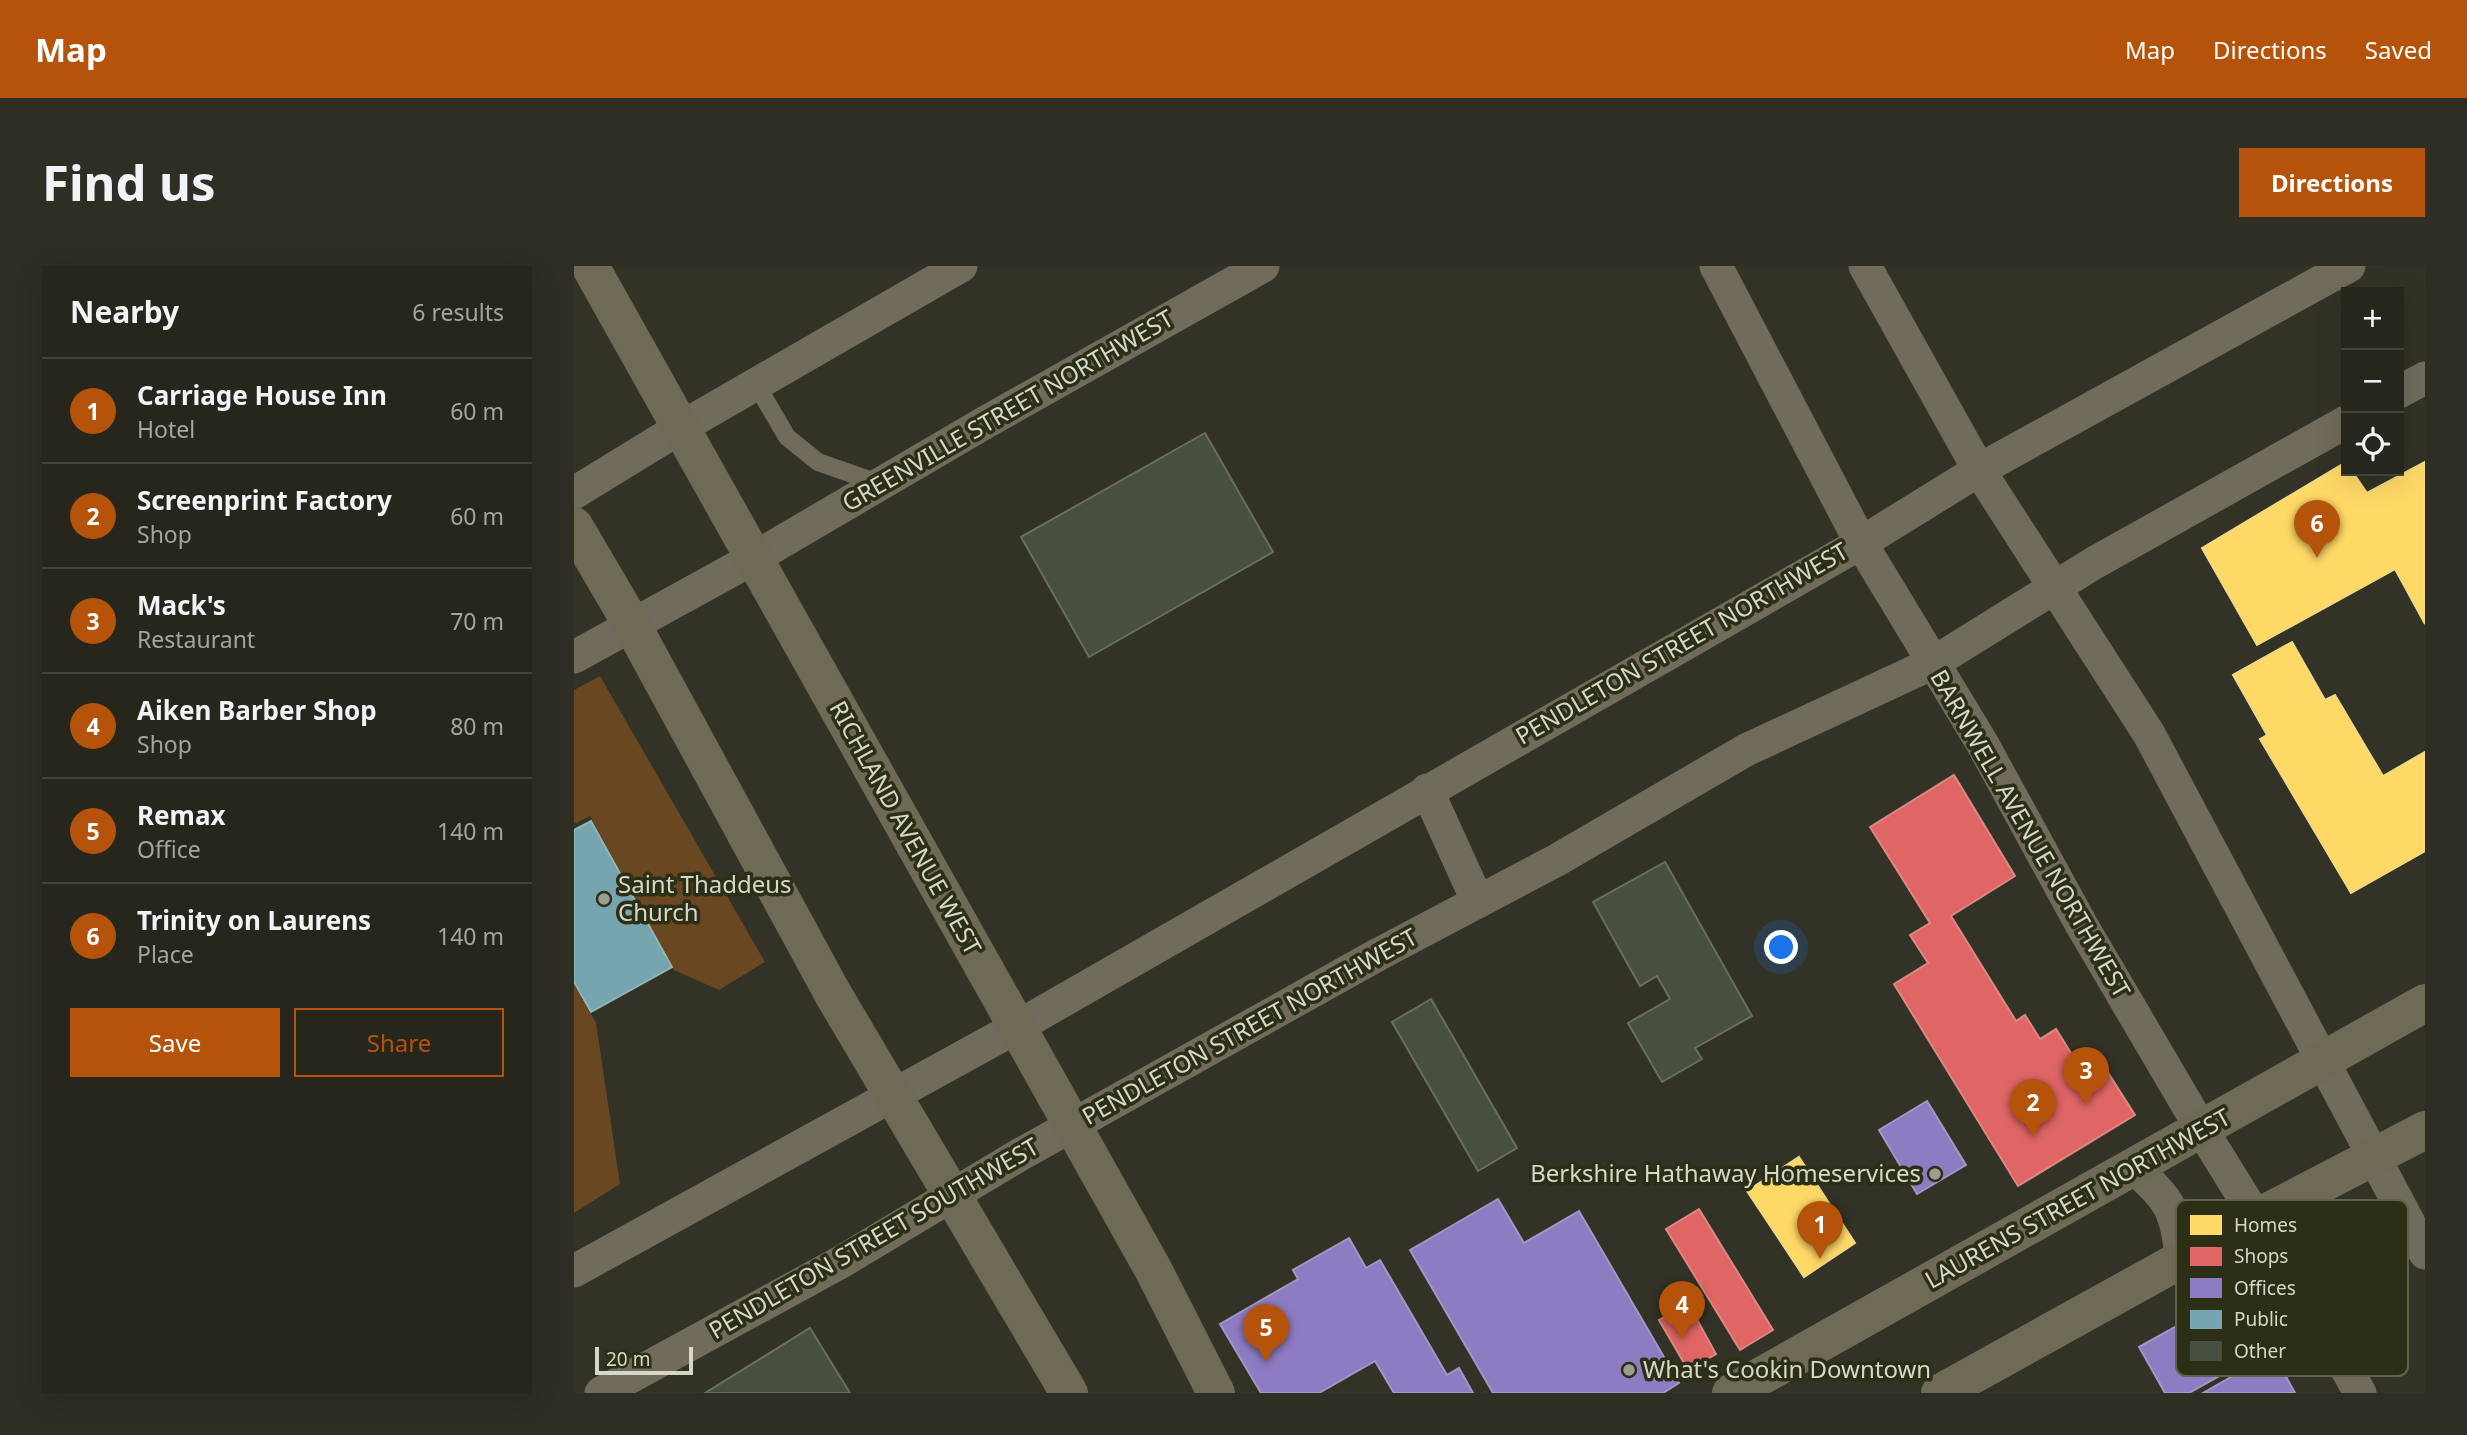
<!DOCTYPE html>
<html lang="en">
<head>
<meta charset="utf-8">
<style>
  :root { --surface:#26261c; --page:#2e2e25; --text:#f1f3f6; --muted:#a4a5a3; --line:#42433b; --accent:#b45309 }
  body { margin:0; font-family:"Noto Sans",sans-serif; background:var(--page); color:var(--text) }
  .controls { position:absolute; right:21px; top:21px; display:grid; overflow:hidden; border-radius:0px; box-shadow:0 7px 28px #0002 }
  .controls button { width:63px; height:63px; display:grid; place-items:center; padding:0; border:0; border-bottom:2px solid var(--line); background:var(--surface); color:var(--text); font:35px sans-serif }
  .scale { position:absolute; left:21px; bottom:18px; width:98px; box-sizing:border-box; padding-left:7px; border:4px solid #d5d7c8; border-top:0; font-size:19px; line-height:24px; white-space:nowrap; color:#d5d7c8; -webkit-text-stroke:5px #2c2f16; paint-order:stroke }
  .you { position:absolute; left:1208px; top:682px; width:24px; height:24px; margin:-18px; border:5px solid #fff; border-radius:50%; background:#1a73e8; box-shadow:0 0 0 10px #1a73e833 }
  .badge { display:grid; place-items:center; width:46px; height:46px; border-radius:50%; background:var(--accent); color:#fff; font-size:23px; font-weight:700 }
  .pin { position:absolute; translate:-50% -58px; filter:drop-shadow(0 2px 4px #0008) }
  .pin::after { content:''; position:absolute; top:37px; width:24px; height:21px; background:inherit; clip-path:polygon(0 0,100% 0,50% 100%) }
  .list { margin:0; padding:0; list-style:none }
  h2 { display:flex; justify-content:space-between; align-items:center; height:91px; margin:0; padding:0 28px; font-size:30px }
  h2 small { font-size:23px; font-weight:400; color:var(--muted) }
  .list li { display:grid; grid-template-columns:46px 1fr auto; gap:21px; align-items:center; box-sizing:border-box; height:105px; padding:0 28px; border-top:2px solid var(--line) }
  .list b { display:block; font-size:26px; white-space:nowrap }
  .list p { margin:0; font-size:23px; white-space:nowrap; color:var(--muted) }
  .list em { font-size:23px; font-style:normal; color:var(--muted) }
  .actions { display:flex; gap:14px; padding:21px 28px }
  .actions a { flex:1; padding:16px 0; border:2px solid var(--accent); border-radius:0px; text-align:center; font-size:24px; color:var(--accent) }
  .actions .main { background:var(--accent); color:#fff }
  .icon { flex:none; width:38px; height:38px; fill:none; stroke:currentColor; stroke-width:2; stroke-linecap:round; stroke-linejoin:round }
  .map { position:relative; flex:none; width:1851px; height:1127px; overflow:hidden; border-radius:0px }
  header { display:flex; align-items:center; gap:42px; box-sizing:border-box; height:98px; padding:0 35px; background:var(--accent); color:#fff }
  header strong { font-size:33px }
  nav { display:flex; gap:38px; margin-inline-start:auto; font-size:24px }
  .intro { display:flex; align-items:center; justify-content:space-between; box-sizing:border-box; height:168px; padding:0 42px }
  h1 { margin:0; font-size:49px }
  .button { padding:18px 32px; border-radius:0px; background:var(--accent); color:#fff; font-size:24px; font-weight:700 }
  main { display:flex; gap:42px; padding:0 42px }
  aside { flex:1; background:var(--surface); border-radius:0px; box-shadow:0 7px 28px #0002 }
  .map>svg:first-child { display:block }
</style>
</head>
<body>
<header>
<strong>Map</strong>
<nav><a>Map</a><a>Directions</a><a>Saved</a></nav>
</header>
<div class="intro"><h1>Find us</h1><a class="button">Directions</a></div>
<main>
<aside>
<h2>Nearby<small>6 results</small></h2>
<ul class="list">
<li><span class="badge">1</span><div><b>Carriage House Inn</b><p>Hotel</p></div><em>60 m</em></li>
<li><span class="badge">2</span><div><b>Screenprint Factory</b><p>Shop</p></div><em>60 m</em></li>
<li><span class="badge">3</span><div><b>Mack's</b><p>Restaurant</p></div><em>70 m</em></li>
<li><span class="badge">4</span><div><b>Aiken Barber Shop</b><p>Shop</p></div><em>80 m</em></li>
<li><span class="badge">5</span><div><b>Remax</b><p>Office</p></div><em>140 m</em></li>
<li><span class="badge">6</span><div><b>Trinity on Laurens</b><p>Place</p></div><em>140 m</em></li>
</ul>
<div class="actions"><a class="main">Save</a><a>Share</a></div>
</aside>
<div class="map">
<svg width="1851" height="1127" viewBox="0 0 1851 1127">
  <rect width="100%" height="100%" fill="#323326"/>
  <!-- green -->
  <path fill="#684721" d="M26 410 191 696 145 724 100 704 16 550 0 558V424Z
    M0 719 22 757 46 918 0 947Z"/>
  <!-- homes -->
  <path fill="#ffd966" stroke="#f2d883" stroke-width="2" d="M1772 196V205H1778L1793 227 1851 196V358L1821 303 1683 379 1628 282Z
    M1718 376 1751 434 1761 429 1809 510 1851 486V585L1777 627 1686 473 1693 469 1659 409Z
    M1225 891 1281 977 1230 1011 1173 925Z"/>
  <!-- shops -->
  <path fill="#e06666" stroke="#dd8883" stroke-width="2" d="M1380 509 1441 610 1377 650 1442 755 1451 749 1466 773 1482 763 1510 808 1528 797 1561 849 1444 920 1320 718 1354 697 1336 669 1356 657 1296 561Z
    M1125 943 1199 1064 1166 1084 1092 963Z
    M1114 1037 1142 1088 1114 1104 1085 1054Z"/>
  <!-- offices -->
  <path fill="#8e7cc3" stroke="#a397c4" stroke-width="2" d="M1353 835 1392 899 1343 928 1305 864Z
    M924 933 950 977 1005 945 1105 1117 1089 1127H919L836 984Z
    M775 972 792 1002 806 994 873 1109 885 1102 899 1127H820L801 1095 745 1127H687L646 1058 724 1013 719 1004Z
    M1664 1026 1695 1082 1615 1127H1591L1565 1081Z
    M1699 1087 1721 1127H1629Z"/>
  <!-- public -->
  <path fill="#76a5af" stroke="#92b4b6" stroke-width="2" d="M17 555 98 701 17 746 0 716V564Z"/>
  <!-- building -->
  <path fill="#475040" stroke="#696d62" stroke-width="2" d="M631 167 699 286 515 391 447 271Z
    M1091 596 1178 750 1121 782 1128 793 1088 816 1054 757 1096 733 1083 710 1066 720 1019 636Z
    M857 733 943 882 904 905 818 756Z
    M236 1062 276 1127H131Z"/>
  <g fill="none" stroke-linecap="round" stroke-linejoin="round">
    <!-- lane -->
    <path stroke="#706b5a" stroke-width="18" d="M182 118 213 171 244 196 307 218"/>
    <!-- street -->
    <path stroke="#706b5a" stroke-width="33" d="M1142 0 1287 277 1408 477 1507 658 1628 864 1743 1050 1786 1127
      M1291 0 1405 204 1575 468 1851 987
      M1825 126 1851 112
      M0 227 106 162 387 0
      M0 391 180 292 412 156 689 0
      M853 524 904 636
      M1560 902C1599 937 1600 942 1608 993
      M0 1005 443 761 1287 277 1405 204 1775 0
      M27 1127 267 996 447 888 805 688 983 594 1172 484 1359 397 1520 297 1772 156"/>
    <!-- primary -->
    <path stroke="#6e6a55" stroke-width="38" d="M16 0 579 1003 642 1127
      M0 260 57 357 259 728 495 1127
      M1157 1127 1851 737
      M1366 1127 1682 952 1851 864"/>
  </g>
  <!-- markers -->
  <g fill="#9c9e8f" stroke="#2c2f16" stroke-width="2.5">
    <circle cx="30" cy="633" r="7"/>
    <circle cx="1361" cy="908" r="7"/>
    <circle cx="1055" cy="1104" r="7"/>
  </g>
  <g text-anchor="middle" stroke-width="7" stroke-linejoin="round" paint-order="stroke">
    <!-- street labels -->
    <g font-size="24" fill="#d5d7c8" stroke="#2c2f16">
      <text transform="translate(434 145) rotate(-30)" y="8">GREENVILLE STREET NORTHWEST</text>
      <text transform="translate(1108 378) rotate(-30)" y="8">PENDLETON STREET NORTHWEST</text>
      <text transform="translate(331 562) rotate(61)" y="8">RICHLAND AVENUE WEST</text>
      <text transform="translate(1456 568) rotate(60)" y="8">BARNWELL AVENUE NORTHWEST</text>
      <text transform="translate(676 761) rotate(-29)" y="8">PENDLETON STREET NORTHWEST</text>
      <text transform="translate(1504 933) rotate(-29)" y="8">LAURENS STREET NORTHWEST</text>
      <text transform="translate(300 973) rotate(-30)" y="8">PENDLETON STREET SOUTHWEST</text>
    </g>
    <!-- poi labels -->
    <g font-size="24" fill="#d5d7c8" stroke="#2c2f16" text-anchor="start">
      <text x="44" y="627">Saint Thaddeus<tspan x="44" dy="28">Church</tspan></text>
      <text x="1347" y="916" text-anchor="end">Berkshire Hathaway Homeservices</text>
      <text x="1069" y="1112">What's Cookin Downtown</text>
    </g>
  </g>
  <!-- legend -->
  <rect x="1602" y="934" width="232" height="176" rx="10" fill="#2c2f16" stroke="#5f614b" stroke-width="2"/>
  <rect x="1616" y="949" width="32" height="20" fill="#ffd966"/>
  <rect x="1616" y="981" width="32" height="19" fill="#e06666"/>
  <rect x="1616" y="1012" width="32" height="20" fill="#8e7cc3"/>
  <rect x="1616" y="1044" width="32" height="19" fill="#76a5af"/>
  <rect x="1616" y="1075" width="32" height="20" fill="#475040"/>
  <g font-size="19" fill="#d5d7c8">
    <text x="1660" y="966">Homes</text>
    <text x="1660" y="997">Shops</text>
    <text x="1660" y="1029">Offices</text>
    <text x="1660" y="1060">Public</text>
    <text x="1660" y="1092">Other</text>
  </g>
</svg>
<div class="controls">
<button>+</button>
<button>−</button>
<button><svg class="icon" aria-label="locate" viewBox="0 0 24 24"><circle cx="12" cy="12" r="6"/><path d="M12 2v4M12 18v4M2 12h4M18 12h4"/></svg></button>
</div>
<div class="scale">20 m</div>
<div class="you"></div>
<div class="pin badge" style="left:1246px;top:993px">1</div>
<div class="pin badge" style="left:1459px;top:871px">2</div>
<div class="pin badge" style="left:1512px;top:839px">3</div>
<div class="pin badge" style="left:1108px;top:1073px">4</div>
<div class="pin badge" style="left:692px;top:1096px">5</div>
<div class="pin badge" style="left:1743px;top:292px">6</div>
</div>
</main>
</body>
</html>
